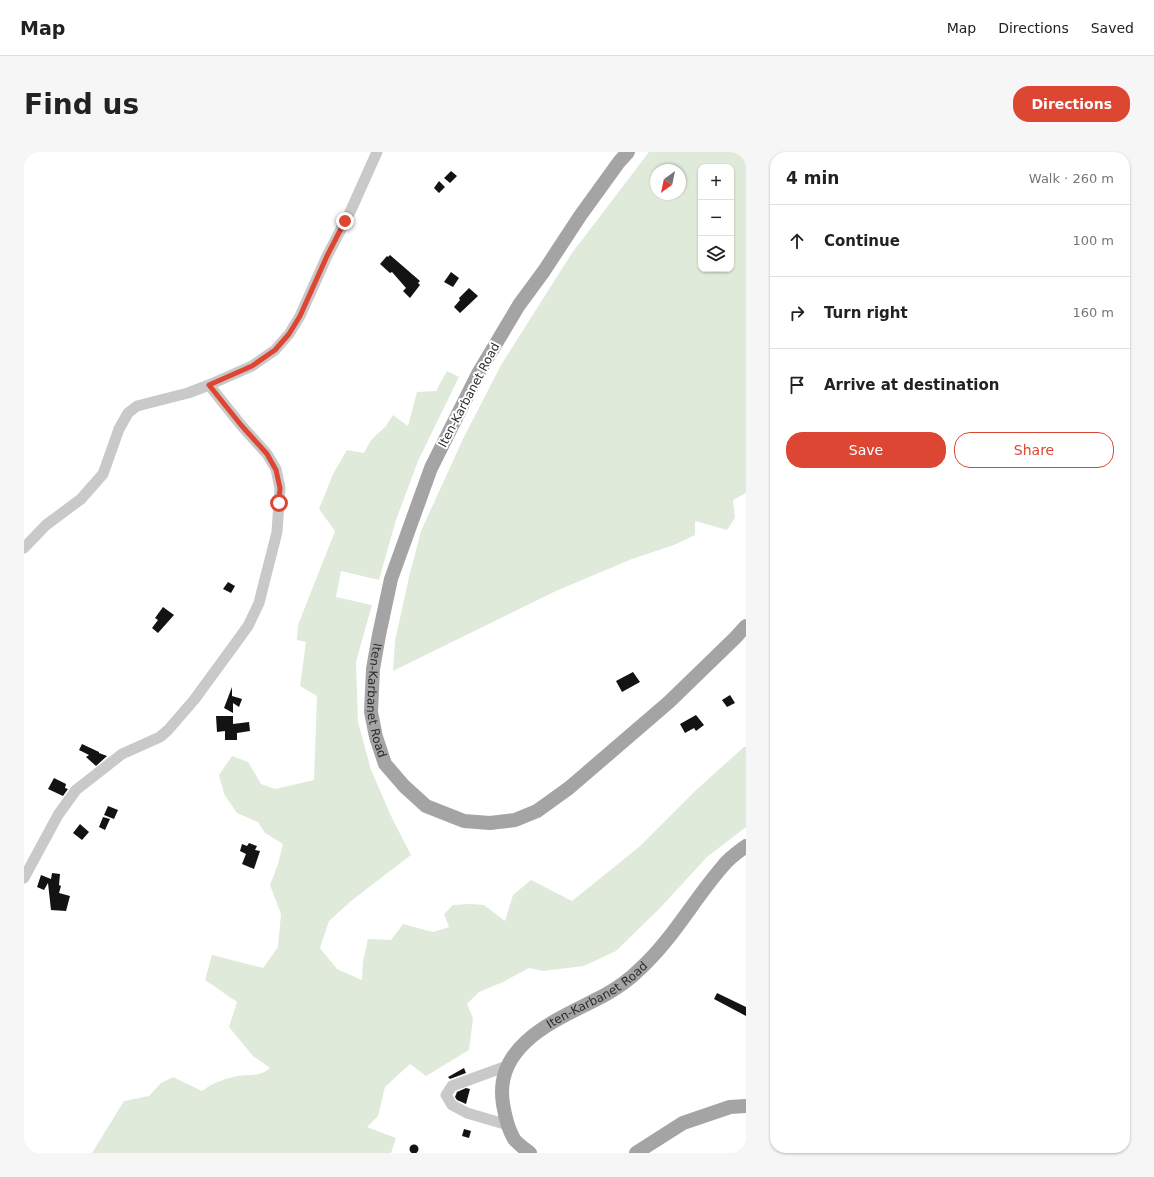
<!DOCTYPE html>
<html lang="en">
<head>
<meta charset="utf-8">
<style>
  :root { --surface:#fff; --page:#f6f6f6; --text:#222; --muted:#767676; --line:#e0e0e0; --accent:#de4634 }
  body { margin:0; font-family:"DejaVu Sans",sans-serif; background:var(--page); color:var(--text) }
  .controls { position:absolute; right:12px; top:12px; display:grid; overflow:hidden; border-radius:8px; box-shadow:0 1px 3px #0004 }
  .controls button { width:36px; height:36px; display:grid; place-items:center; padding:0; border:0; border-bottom:1px solid var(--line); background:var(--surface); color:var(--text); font:20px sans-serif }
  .compass { position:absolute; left:626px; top:12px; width:36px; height:36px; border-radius:50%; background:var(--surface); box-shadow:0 1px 3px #0004; rotate:213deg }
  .stop { position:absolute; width:12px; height:12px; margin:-9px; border:3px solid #de4634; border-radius:50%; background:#fff }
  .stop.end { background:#de4634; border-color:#fff; box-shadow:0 1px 4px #0008 }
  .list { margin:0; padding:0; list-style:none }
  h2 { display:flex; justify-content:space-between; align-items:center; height:52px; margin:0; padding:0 16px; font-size:17px }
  h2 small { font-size:13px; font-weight:400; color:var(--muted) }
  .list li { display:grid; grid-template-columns:26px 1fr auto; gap:12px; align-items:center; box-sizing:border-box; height:72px; padding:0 16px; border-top:1px solid var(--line) }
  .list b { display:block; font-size:15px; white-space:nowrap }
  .list em { font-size:13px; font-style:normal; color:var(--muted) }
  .actions { display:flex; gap:8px; padding:12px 16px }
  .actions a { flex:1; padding:9px 0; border:1px solid var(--accent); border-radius:16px; text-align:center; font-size:14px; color:var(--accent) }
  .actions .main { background:var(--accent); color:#fff }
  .icon { flex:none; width:22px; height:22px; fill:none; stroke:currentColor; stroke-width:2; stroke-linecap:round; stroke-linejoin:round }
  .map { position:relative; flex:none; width:722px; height:1001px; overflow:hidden; border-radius:16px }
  header { display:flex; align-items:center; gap:24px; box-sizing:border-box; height:56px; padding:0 20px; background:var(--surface); border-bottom:1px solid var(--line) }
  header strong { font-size:19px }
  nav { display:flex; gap:22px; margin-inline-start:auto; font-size:14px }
  .intro { display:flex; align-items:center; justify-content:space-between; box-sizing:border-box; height:96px; padding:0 24px }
  h1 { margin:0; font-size:28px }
  .button { padding:10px 18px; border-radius:16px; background:var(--accent); color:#fff; font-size:14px; font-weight:700 }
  main { display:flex; gap:24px; padding:0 24px }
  aside { flex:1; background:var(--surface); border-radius:16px; box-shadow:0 1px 3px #0004 }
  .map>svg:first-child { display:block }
</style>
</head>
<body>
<header>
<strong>Map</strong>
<nav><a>Map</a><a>Directions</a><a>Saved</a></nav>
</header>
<div class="intro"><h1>Find us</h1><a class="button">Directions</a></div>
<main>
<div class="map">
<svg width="722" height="1001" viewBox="0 0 722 1001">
  <rect width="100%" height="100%" fill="#fff"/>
  <!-- green -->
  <path fill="#e0eada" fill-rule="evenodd" d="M625 0H722V340L720 342 709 348 711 366 703 378 671 369V383L650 393 608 407 532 439 369 519 371 489 385 425 397 379 439 287 477 213 548 101ZM677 15H707V117H677ZM632 18H656V42H632Z
    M423 219 435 225 394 309 372 368 355 428 317 419 312 445 348 453 332 510 334 570 347 618 368 666 387 703 327 749 305 769 296 796 313 817 338 828 339 810 344 787 367 788 379 772 409 780 425 775 420 762 429 753 446 752 460 753 481 769 489 743 507 728 548 749 615 695 671 639 720 595H722V675L683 705 637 755 592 799 560 814 519 819 505 816 479 830 455 840 443 852 449 866 445 898 402 924 386 912 361 935 354 964 343 975 372 986 367 1001H68L100 949 125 944 137 931 149 925 178 939C188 931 200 927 213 924 225 922 236 925 246 916L229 904 205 875 213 850 181 828 188 803 239 816 254 795 257 762 246 733 254 712 259 692 241 681 234 670 213 661 200 642 195 623 208 604 224 610 237 632 251 637 290 628 293 544 276 534 282 490 273 488 274 473 311 379 295 357 309 322 323 298 340 301 347 288 362 274 369 263 384 274 393 240 412 239Z"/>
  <!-- building -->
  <path fill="#131313" d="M427 19 433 24 426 31 420 26Z
    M415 29 421 35 415 41 410 36Z
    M366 103 396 129 394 131 396 133 386 146 379 139 382 136 368 120 366 121 356 112 363 104 364 105Z
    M427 120 435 126 429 135 420 130Z
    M445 136 454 144 436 161 430 155 436 148 435 146Z
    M204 430 211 434 207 441 199 437Z
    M139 455 150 463 134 481 128 476 134 468 131 466Z
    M609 520 616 530 598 540 592 529Z
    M208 535V544L218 547 215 555 209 551V561L200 556Z
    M706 543 711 551 703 555 698 548Z
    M672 563 680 573 672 579 670 576 661 581 656 572Z
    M192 564H209V572L225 570 226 579 213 581V588H201V579L193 580Z
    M58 592 75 600V601L83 604 72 614 62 605 65 603 55 598Z
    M30 626 42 632 41 636 44 637 39 644 24 637Z
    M84 654 94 658 90 667 80 663Z
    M79 665 86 667 81 678 75 675Z
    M56 672 65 680 58 688 49 681Z
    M225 691 233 694 231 698 236 699 230 717 218 712 222 702 216 699 218 692 223 694Z
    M28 721 36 722 35 733 37 734 35 741 46 744 42 759 27 758 24 731 20 738 13 735 17 723 27 727Z
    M693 841 722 855V864L690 847Z
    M440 916 442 921 426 927 424 925Z
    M442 936 446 937 442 952 433 948 431 945 433 940Z
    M440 977 447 979 445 986 438 984Z
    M385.5 997a4.5 4.5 0 1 1 9 0a4.5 4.5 0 1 1-9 0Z"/>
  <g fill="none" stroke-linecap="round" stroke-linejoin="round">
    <!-- minor -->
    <path stroke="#c9c9c9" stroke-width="11" d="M0 396 22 373 57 347 79 322 95 277 104 261 113 254 164 241 185 233 228 214 251 198 265 182 276 164 303 104 327 58 353 0
      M0 726 34 663 52 638 98 602 136 585 144 578 170 548 211 492 224 474 235 451 253 380 256 336 252 317 243 302 217 273 185 233
      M483 914 428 934 422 943 428 953 443 961 484 973"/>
    <!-- major -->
    <g stroke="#a4a4a4" stroke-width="14">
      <path id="s1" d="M604 0 595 10 556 64 520 119 495 153 455 220 407 316 367 427 355 483 349 517 347 560 352 585 361 612 380 634 402 654 440 669 466 671 491 668 513 659 545 636 645 550 711 486 722 474"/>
      <path id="s2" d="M506 1001C501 997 494 992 490 987 484 977 481 964 479 952 469 891 535 867 579 844 592 837 605 828 616 817 649 787 670 747 699 714 705 706 714 700 722 694"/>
      <path d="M612 1001 659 971 706 955 722 954"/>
    </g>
  </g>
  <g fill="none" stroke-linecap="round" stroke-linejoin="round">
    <!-- route -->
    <path stroke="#de4634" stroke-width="5" d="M255 351 256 336 252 318 243 302 217 273 185 233 228 214 251 198 265 182 276 164 303 104 321 69"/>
  </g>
  <g text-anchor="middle" stroke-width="4" stroke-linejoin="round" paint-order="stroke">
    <!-- street labels -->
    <g font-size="12" fill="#2c2c2c" stroke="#fff">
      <text transform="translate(445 243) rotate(-62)" y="4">Iten-Karbanet Road</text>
      <text dy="4" stroke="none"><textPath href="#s1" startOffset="615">Iten-Karbanet Road</textPath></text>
      <text dy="4" stroke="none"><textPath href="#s2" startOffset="213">Iten-Karbanet Road</textPath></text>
    </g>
  </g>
</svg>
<div class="controls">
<button>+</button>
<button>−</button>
<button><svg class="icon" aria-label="layers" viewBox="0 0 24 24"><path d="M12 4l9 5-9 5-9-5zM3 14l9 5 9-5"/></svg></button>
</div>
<svg class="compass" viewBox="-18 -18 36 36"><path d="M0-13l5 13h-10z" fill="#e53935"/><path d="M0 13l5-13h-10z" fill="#767676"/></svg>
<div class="stop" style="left:255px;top:351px"></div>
<div class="stop end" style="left:321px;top:69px"></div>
</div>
<aside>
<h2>4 min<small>Walk · 260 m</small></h2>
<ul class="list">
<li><svg class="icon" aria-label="ahead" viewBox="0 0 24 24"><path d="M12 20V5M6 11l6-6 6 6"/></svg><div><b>Continue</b></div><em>100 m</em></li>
<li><svg class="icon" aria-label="right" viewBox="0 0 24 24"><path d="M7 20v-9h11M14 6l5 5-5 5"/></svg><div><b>Turn right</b></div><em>160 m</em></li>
<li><svg class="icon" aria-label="arrive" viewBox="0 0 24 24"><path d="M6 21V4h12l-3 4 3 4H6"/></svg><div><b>Arrive at destination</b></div></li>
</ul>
<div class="actions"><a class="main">Save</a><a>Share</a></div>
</aside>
</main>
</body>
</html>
